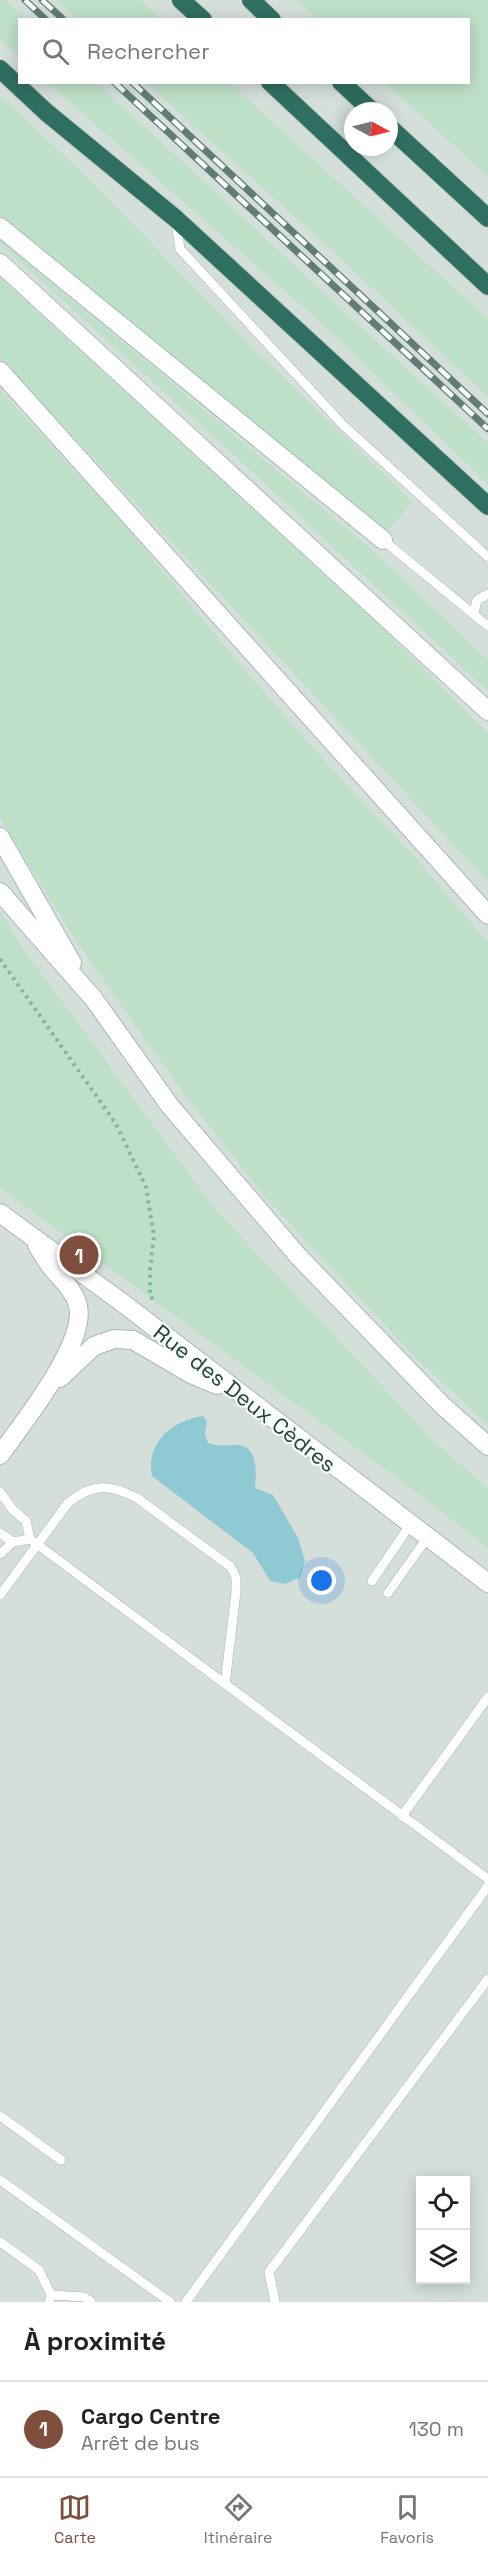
<!DOCTYPE html>
<html lang="fr">
<head>
<meta charset="utf-8">
<style>
  :root { --surface:#fff; --page:#f6f6f6; --text:#222; --muted:#767676; --line:#e0e0e0; --accent:#804e3d }
  body { margin:0; font-family:"Space Grotesk",sans-serif; background:var(--page); color:var(--text) }
  .controls { position:absolute; right:18px; bottom:18px; display:grid; overflow:hidden; border-radius:0px; box-shadow:0 3px 15px #0003 }
  .controls button { width:54px; height:54px; display:grid; place-items:center; padding:0; border:0; border-bottom:2px solid var(--line); background:var(--surface); color:var(--text); font:30px sans-serif }
  .compass { position:absolute; left:344px; top:102px; width:54px; height:54px; border-radius:50%; background:var(--surface); box-shadow:0 3px 15px #0003; rotate:97deg }
  .you { position:absolute; left:322px; top:1581px; width:21px; height:21px; margin:-15px; border:4px solid #fff; border-radius:50%; background:#1a73e8; box-shadow:0 0 0 9px #1a73e833 }
  .badge { display:grid; place-items:center; width:39px; height:39px; border-radius:50%; background:var(--accent); color:#fff; font-size:20px; font-weight:700 }
  .pin { position:absolute; translate:-50% -50%; border:3px solid #fff; box-shadow:0 2px 6px #0006 }
  .list { margin:0; padding:0; list-style:none }
  h2 { display:flex; justify-content:space-between; align-items:center; height:78px; margin:0; padding:0 24px; font-size:26px }
  h2 small { font-size:20px; font-weight:400; color:var(--muted) }
  .list li { display:grid; grid-template-columns:39px 1fr auto; gap:18px; align-items:center; box-sizing:border-box; height:96px; padding:0 24px; border-top:2px solid var(--line) }
  .list b { display:block; font-size:22px; white-space:nowrap }
  .list p { margin:0; font-size:20px; white-space:nowrap; color:var(--muted) }
  .list em { font-size:20px; font-style:normal; color:var(--muted) }
  .icon { flex:none; width:33px; height:33px; fill:none; stroke:currentColor; stroke-width:2; stroke-linecap:round; stroke-linejoin:round }
  .map { position:relative; flex:none; width:488px; height:2302px; overflow:hidden }
  .search { position:absolute; background:var(--surface); box-shadow:0 3px 15px #0003; left:18px; right:18px; top:18px; height:66px; display:flex; align-items:center; gap:15px; box-sizing:border-box; padding:0 21px; border-radius:0px; color:var(--muted); font-size:22px }
  .sheet { height:174px; background:var(--surface) }
  nav { display:flex; justify-content:space-around; align-items:center; box-sizing:border-box; height:84px; border-top:2px solid var(--line); background:var(--surface); font-size:16px; color:var(--muted) }
  nav a { display:grid; justify-items:center; gap:3px }
  nav .on { color:var(--accent) }
  .map>svg:first-child { display:block }
</style>
</head>
<body>
<div class="map">
<svg width="488" height="2302" viewBox="0 0 488 2302">
  <rect width="100%" height="100%" fill="#e6efeb"/>
  <!-- built -->
  <path fill="#d4dfda" fill-rule="evenodd" d="M0 0H488V2302H0ZM20 20H468V82H20ZM353 111H389V147H353ZM420 2180H466V2280H420Z"/>
  <!-- green -->
  <path fill="#bfe0c8" d="M0 0H5L26 19 20 20 19 57 0 39Z
    M56 0H140L161 19H77Z
    M297 0H488V177L386 83 468 82V20L318 19Z
    M48 83H96C228 202 356 324 488 443V484L319 321Z
    M146 83H230L488 319V397L323 242Z
    M0 95 92 182 255 350 413 502 387 531 296 460 0 215Z
    M0 240 371 549 488 660V691L236 457 0 244Z
    M0 278 378 624 488 733V882L0 358Z
    M0 390 123 523 254 681 340 778 413 855 488 942V1425L419 1361 265 1197 189 1100 119 1002 69 930 0 818Z
    M0 912 22 947 215 1209 434 1441 488 1489V1548L400 1480 0 1188Z"/>
  <!-- water -->
  <path fill="#8ec9d4" d="M203 1416 207 1421 205 1434 208 1443C218 1447 226 1445 237 1445 259 1446 256 1473 255 1488L273 1495 298 1538 305 1561 300 1577 286 1584 270 1581 253 1553 152 1476C145 1444 172 1420 203 1416Z"/>
  <g fill="none" stroke-linecap="round" stroke-linejoin="round">
    <defs>
      <path id="service" d="M176 221 180 249 343 425 488 557
        M383 540 488 626
        M474 613 477 600 488 594
        M0 1492 13 1510 26 1521 30 1539 488 1879
        M0 1533 13 1542
        M0 1554 13 1542 30 1539
        M372 1581 410 1525
        M388 1593 427 1538
        M0 1595 68 1503C92 1483 110 1484 137 1498L231 1567 236 1578V1592L225 1684
        M402 1816 488 1697
        M0 2116 61 2160
        M0 2180 170 2302
        M0 2242 39 2270 51 2295 49 2302
        M51 2295 84 2297 91 2302
        M186 2302 488 1886
        M275 2302 269 2272 488 1979"/>
      <path id="minor" d="M0 1213 124 1304 488 1583
        M60 1378 94 1346 114 1339 133 1340 191 1374 217 1385
        M0 1455C22 1424 91 1339 77 1302 72 1288 61 1279 52 1268 46 1261 42 1253 37 1245"/>
      <path id="tertiary" d="M0 371 488 915"/>
      <path id="secondary" d="M0 227 383 540
        M0 263 488 711
        M0 837 72 963
        M0 892 93 998 170 1106 298 1256 443 1406 488 1446"/>
      <path id="motorway" d="M181 0 203 20
        M251 0 272 20
        M0 69 46 112 175 218 488 506
        M270 82 488 286
        M341 82 372 111
        M389 127 488 218"/>
    </defs>
    <!-- service casing -->
    <use href="#service" stroke="#a8b8b2" stroke-width="10"/>
    <!-- minor casing -->
    <use href="#minor" stroke="#a8b8b2" stroke-width="20"/>
    <!-- tertiary casing -->
    <use href="#tertiary" stroke="#a8b8b2" stroke-width="20"/>
    <!-- secondary casing -->
    <use href="#secondary" stroke="#a4bbb3" stroke-width="20"/>
    <!-- motorway casing -->
    <use href="#motorway" stroke="#c2cac8" stroke-width="20"/>
    <!-- path -->
    <path stroke="#86b3a5" stroke-width="4" stroke-dasharray="3 4.5" stroke-linecap="butt" d="M0 959 116 1124 146 1187 154 1236 150 1269V1295L153 1300"/>
    <!-- service -->
    <use href="#service" stroke="#fff" stroke-width="9"/>
    <!-- minor -->
    <use href="#minor" stroke="#fff" stroke-width="18"/>
    <!-- tertiary -->
    <use href="#tertiary" stroke="#fff" stroke-width="18"/>
    <!-- secondary -->
    <use href="#secondary" stroke="#fff" stroke-width="18"/>
    <!-- motorway -->
    <use href="#motorway" stroke="#2f6f62" stroke-width="18"/>
    <defs>
      <path id="rail" d="M25 0 46 20
        M42 0 64 20
        M114 82 488 429
        M132 82 488 414"/>
    </defs>
    <!-- rail casing -->
    <use href="#rail" stroke="#5f7d75" stroke-width="7"/>
    <!-- rail -->
    <use href="#rail" stroke="#f7fbf9" stroke-width="4.5" stroke-dasharray="14" stroke-linecap="butt"/>
  </g>
  <g text-anchor="middle" stroke-width="4.5" stroke-linejoin="round" paint-order="stroke">
    <!-- street labels -->
    <g font-size="22" fill="#24423a" stroke="#f7fbf9">
      <text transform="translate(245 1398) rotate(38)" y="8">Rue des Deux Cèdres</text>
    </g>
  </g>
</svg>
<div class="controls">
<button><svg class="icon" aria-label="locate" viewBox="0 0 24 24"><circle cx="12" cy="12" r="6"/><path d="M12 2v4M12 18v4M2 12h4M18 12h4"/></svg></button>
<button><svg class="icon" aria-label="layers" viewBox="0 0 24 24"><path d="M12 4l9 5-9 5-9-5zM3 14l9 5 9-5"/></svg></button>
</div>
<svg class="compass" viewBox="-18 -18 36 36"><path d="M0-13l5 13h-10z" fill="#e53935"/><path d="M0 13l5-13h-10z" fill="#767676"/></svg>
<div class="you"></div>
<div class="pin badge" style="left:79px;top:1255px">1</div>
<div class="search"><svg class="icon" aria-label="search" viewBox="0 0 24 24"><circle cx="10" cy="10" r="6"/><path d="M15 15l6 6"/></svg>Rechercher</div>
</div>
<section class="sheet">
<h2>À proximité<small></small></h2>
<ul class="list">
<li><span class="badge">1</span><div><b>Cargo Centre</b><p>Arrêt de bus</p></div><em>130 m</em></li>
</ul>
</section>
<nav>
<a class="on"><svg class="icon" aria-label="map" viewBox="0 0 24 24"><path d="M3 6l6-2 6 2 6-2v14l-6 2-6-2-6 2zM9 4v14M15 6v14"/></svg>Carte</a>
<a><svg class="icon" aria-label="directions" viewBox="0 0 24 24"><path d="M12 3l9 9-9 9-9-9zM9 14v-3h6M13 9l2 2-2 2"/></svg>Itinéraire</a>
<a><svg class="icon" aria-label="saved" viewBox="0 0 24 24"><path d="M7 4h10v16l-5-4-5 4z"/></svg>Favoris</a>
</nav>
</body>
</html>
